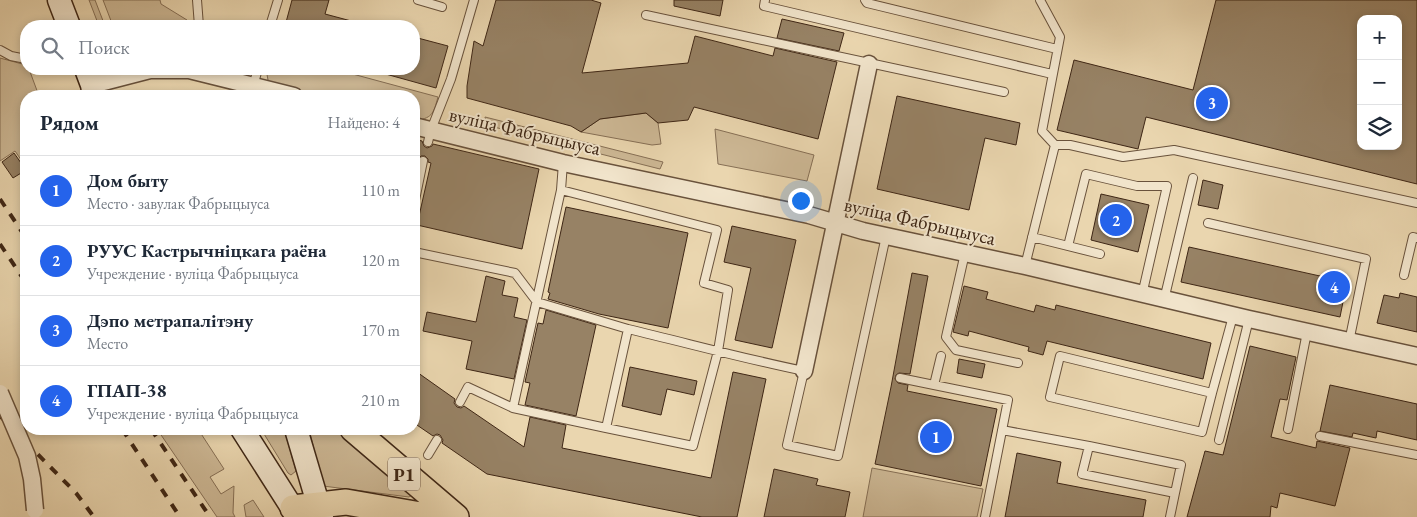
<!DOCTYPE html>
<html lang="ru">
<head>
<meta charset="utf-8">
<style>
  :root { --surface:#fff; --page:#f6f6f7; --text:#1f2937; --muted:#747a83; --line:#e0e1e3; --accent:#2563eb }
  body { margin:0; font-family:"EB Garamond",serif; background:var(--page); color:var(--text) }
  .controls { position:absolute; right:15px; top:15px; display:grid; overflow:hidden; border-radius:10px; box-shadow:0 2px 8px #0003 }
  .controls button { width:45px; height:45px; display:grid; place-items:center; padding:0; border:0; border-bottom:1px solid var(--line); background:var(--surface); color:var(--text); font:25px sans-serif }
  .you { position:absolute; left:800px; top:200px; width:18px; height:18px; margin:-12px; border:4px solid #fff; border-radius:50%; background:#1a73e8; box-shadow:0 0 0 8px #1a73e833 }
  .badge { display:grid; place-items:center; width:32px; height:32px; border-radius:50%; background:var(--accent); color:#fff; font-size:16px; font-weight:700 }
  .pin { position:absolute; translate:-50% -50%; border:2px solid #fff; box-shadow:0 1px 5px #0006 }
  .list { margin:0; padding:0; list-style:none }
  h2 { display:flex; justify-content:space-between; align-items:center; height:65px; margin:0; padding:0 20px; font-size:21px }
  h2 small { font-size:16px; font-weight:400; color:var(--muted) }
  .list li { display:grid; grid-template-columns:32px 1fr auto; gap:15px; align-items:center; box-sizing:border-box; height:70px; padding:0 20px; border-top:1px solid var(--line) }
  .list b { display:block; font-size:19px; white-space:nowrap }
  .list p { margin:0; font-size:16px; white-space:nowrap; color:var(--muted) }
  .list em { font-size:16px; font-style:normal; color:var(--muted) }
  .icon { flex:none; width:28px; height:28px; fill:none; stroke:currentColor; stroke-width:2; stroke-linecap:round; stroke-linejoin:round }
  .map { position:relative; flex:none; width:1417px; height:517px; overflow:hidden }
  .search { position:absolute; background:var(--surface); box-shadow:0 2px 8px #0003; left:20px; top:20px; width:400px; height:55px; display:flex; align-items:center; gap:12px; box-sizing:border-box; padding:0 18px; border-radius:20px; color:var(--muted); font-size:19px }
  .panel { position:absolute; background:var(--surface); box-shadow:0 2px 8px #0003; left:20px; top:90px; width:400px; height:345px; border-radius:20px }
  .map>svg:first-child { display:block }
</style>
</head>
<body>
<div class="map">
<svg width="1417" height="517" viewBox="0 0 1417 517">
  <rect width="100%" height="100%" fill="#ead6af"/>
  <filter id="stains"><feTurbulence type="fractalNoise" baseFrequency=".004" numOctaves="4"/><feColorMatrix values="0 0 0 0 .2 0 0 0 0 .09 0 0 0 0 .02 0 0 0 .5 -.17"/></filter>
  <radialGradient id="worn" r=".72"><stop offset=".6" stop-color="#630" stop-opacity="0"/><stop offset="1" stop-color="#630" stop-opacity=".3"/></radialGradient>
  <!-- green -->
  <path fill="#cdb895" stroke="#866f55" d="M89 0H95L105 26H99Z
    M103 0H160L161 4 187 20V26H113Z
    M0 58 26 65V69H29L39 96H26V167L15 151 0 161Z
    M266 69H334L438 97C433 115 432 118 414 121V96H319L271 84 268 80Z
    M646 113 658 123 661 144 652 145 581 132 600 119Z
    M485 117 663 162 660 169 486 125Z
    M715 129 814 155 807 181 718 164Z
    M157 429H198L224 469 210 477 221 494 234 486 233 513 235 517H217Z
    M261 429H284L296 471 291 475 288 473Z
    M309 429H340L353 442 412 495 409 497 323 486Z
    M872 468 983 489 977 517H863Z
    M253 500 264 517H246L244 505Z"/>
  <!-- building -->
  <path fill="#978265" stroke="#3e2615" fill-rule="evenodd" d="M292 0H329L325 14 355 22V26H285Z
    M496 0H591L601 3 582 73 688 63 695 36 773 56 775 48 837 62 818 139 694 107 688 120 658 123 646 113 600 119 581 132 571 126 467 98V86L474 41 483 46Z
    M674 0H723L720 16 674 6Z
    M1216 0H1417V184L1146 117 1138 149 1057 130 1074 60 1193 90ZM1361 19H1398V146H1361Z
    M782 19 844 33 839 51 777 38Z
    M414 37 448 46 436 88 382 73V69H414Z
    M897 96 1020 123 1016 145 985 138 969 210 877 189Z
    M414 139 422 141 424 146 427 148 432 146 433 144 539 169 522 249 417 225 431 163 428 162V159L425 156H421L417 160 414 159Z
    M14 153 26 170 13 178 2 162Z
    M1203 180 1223 185 1218 209 1198 205Z
    M1101 194 1149 205 1138 252 1091 240Z
    M566 207 688 233 668 328 599 314 548 299 550 293 548 292Z
    M732 226 796 240 772 348 735 340 751 268 724 262Z
    M1189 247 1347 282 1340 317 1181 282Z
    M912 273 928 276 910 374 899 373 896 375 895 379 898 383 908 385 907 391 997 409 981 486 875 464 891 387Z
    M486 276 505 281 502 295 518 298 514 317 527 320 514 379 466 369 472 341 423 331 427 312 476 322Z
    M964 286 988 292 986 299 1034 312 1036 305 1055 310 1056 305 1211 343 1203 379 1047 341 1043 355 1028 351 1029 347 969 331 968 336 953 332Z
    M1400 293 1417 297V332L1377 323 1384 295 1399 298Z
    M546 310 596 325 576 416 525 405 530 383 525 382 538 323 543 324Z
    M1250 346 1296 357 1287 400 1280 399 1271 437 1316 448 1317 441 1350 448 1335 506 1280 493 1277 508 1271 506 1270 517H1187L1205 451 1223 455Z
    M959 359 985 364 982 378 957 373Z
    M630 367 697 381 694 395 667 389 661 415 622 406Z
    M414 370 455 399 454 403 457 407 461 408 464 406 524 447 530 417 566 425 562 448 711 478 733 372 766 379 737 517H702L487 474 442 443 443 440 440 435 437 434 433 436 414 423Z
    M1330 385 1417 404V440L1377 431 1376 438 1353 433 1352 437 1320 431Z
    M1017 453 1061 462 1057 483 1146 500 1143 517H1005Z
    M774 469 818 479 816 485 850 492 845 517H764Z"/>
  <g fill="none" stroke-linecap="round" stroke-linejoin="round">
    <defs>
      <path id="lane" d="M197 0 199 26
        M418 0 442 7
        M765 0 764 6 1052 74
        M865 0 867 3 1057 49
        M1040 0 1060 37 1042 131 1055 145
        M646 15 1004 92
        M270 26 278 0
        M0 50 11 56 26 59
        M253 86 258 69
        M428 142 431 130 451 79 474 0
        M563 163 561 190 513 408 606 428
        M561 190 717 230 704 283 728 290 718 351 693 446 606 428 628 329C687 343 745 359 804 371L787 445 838 456 886 236
        M414 205 423 161
        M1208 223 1366 259 1349 342
        M1032 237 1100 254
        M1068 246 1086 174 1137 186H1167L1142 295
        M414 252 515 273 537 302 628 329
        M965 253 946 337 956 350 1018 363
        M1025 266 1055 145H1070L1123 157 1174 150 1417 203
        M1404 275 1413 237 1417 238
        M1164 300 1193 178
        M941 356 934 385 1008 400 985 517
        M900 378 934 385
        M1212 393 1202 432 1050 397 1060 356 1212 393 1233 316
        M460 402 468 387 513 408
        M1288 429 1307 332
        M1002 430 1089 446 1082 474 1175 493 1170 517
        M1320 436 1417 455
        M1219 440 1249 319
        M1089 446 1181 465 1175 493
        M428 455 437 440"/>
      <path id="street" d="M92 85 150 70H189L294 96
        M414 126 563 163 809 215 863 231 1025 266 1249 319 1417 356
        M804 371 869 64"/>
      <path id="secondary" d="M59 0 69 26
        M86 69 92 85 94 96
        M242 429 298 517
        M296 429 322 517"/>
      <path id="primary" d="M353 429 456 517
        M293 508 346 502 432 517"/>
    </defs>
    <!-- lane casing -->
    <use href="#lane" stroke="#69523c" stroke-width="10"/>
    <!-- street casing -->
    <use href="#street" stroke="#69523c" stroke-width="19"/>
    <!-- secondary casing -->
    <use href="#secondary" stroke="#3e2615" stroke-width="25"/>
    <!-- primary casing -->
    <use href="#primary" stroke="#3e2615" stroke-width="28"/>
    <!-- lane -->
    <use href="#lane" stroke="#f1e4cb" stroke-width="8"/>
    <!-- street -->
    <use href="#street" stroke="#f1e4cb" stroke-width="16"/>
    <!-- secondary -->
    <use href="#secondary" stroke="#f1e4cb" stroke-width="22"/>
    <!-- primary -->
    <use href="#primary" stroke="#ead6af" stroke-width="25"/>
    <!-- rail -->
    <path stroke="#3e2615" stroke-width="4" stroke-dasharray="9 9" stroke-linecap="butt" d="M0 199 26 238
      M0 244 26 283
      M0 416 76 493 94 517
      M122 429 180 517
      M151 429 210 517"/>
    <defs>
      <path id="street-bridge" d="M0 393 27 456 32 479 35 510"/>
    </defs>
    <!-- street-bridge casing -->
    <use href="#street-bridge" stroke="#69523c" stroke-width="19" stroke-linecap="butt"/>
    <!-- street-bridge -->
    <use href="#street-bridge" stroke="#f1e4cb" stroke-width="16"/>
  </g>
  <g text-anchor="middle" stroke-width="4" stroke-linejoin="round" paint-order="stroke">
    <!-- shield labels -->
    <rect fill="#f1e4cb" stroke="#745f4c" stroke-width="1" x="388" y="457.5" width="32" height="33" rx="4"/>
    <g font-size="19" font-weight="bold" fill="#3e2615">
      <text x="404" y="481">Р1</text>
    </g>
    <!-- street labels -->
    <g font-size="20" fill="#3e2615" stroke="#f1e4cb">
      <text transform="translate(525 131) rotate(13)" y="7">вуліца Фабрыцыуса</text>
      <text transform="translate(920 221) rotate(13)" y="7">вуліца Фабрыцыуса</text>
    </g>
  </g>
  <rect width="100%" height="100%" filter="url(#stains)"/>
  <rect width="100%" height="100%" fill="url(#worn)"/>
</svg>
<div class="controls">
<button>+</button>
<button>−</button>
<button><svg class="icon" aria-label="layers" viewBox="0 0 24 24"><path d="M12 4l9 5-9 5-9-5zM3 14l9 5 9-5"/></svg></button>
</div>
<div class="you"></div>
<div class="pin badge" style="left:936px;top:437px">1</div>
<div class="pin badge" style="left:1116px;top:220px">2</div>
<div class="pin badge" style="left:1212px;top:103px">3</div>
<div class="pin badge" style="left:1334px;top:287px">4</div>
<div class="search"><svg class="icon" aria-label="search" viewBox="0 0 24 24"><circle cx="10" cy="10" r="6"/><path d="M15 15l6 6"/></svg>Поиск</div>
<section class="panel">
<h2>Рядом<small>Найдено: 4</small></h2>
<ul class="list">
<li><span class="badge">1</span><div><b>Дом быту</b><p>Место · завулак Фабрыцыуса</p></div><em>110 m</em></li>
<li><span class="badge">2</span><div><b>РУУС Кастрычніцкага раёна</b><p>Учреждение · вуліца Фабрыцыуса</p></div><em>120 m</em></li>
<li><span class="badge">3</span><div><b>Дэпо метрапалітэну</b><p>Место</p></div><em>170 m</em></li>
<li><span class="badge">4</span><div><b>ГПАП-38</b><p>Учреждение · вуліца Фабрыцыуса</p></div><em>210 m</em></li>
</ul>
</section>
</div>
</body>
</html>
